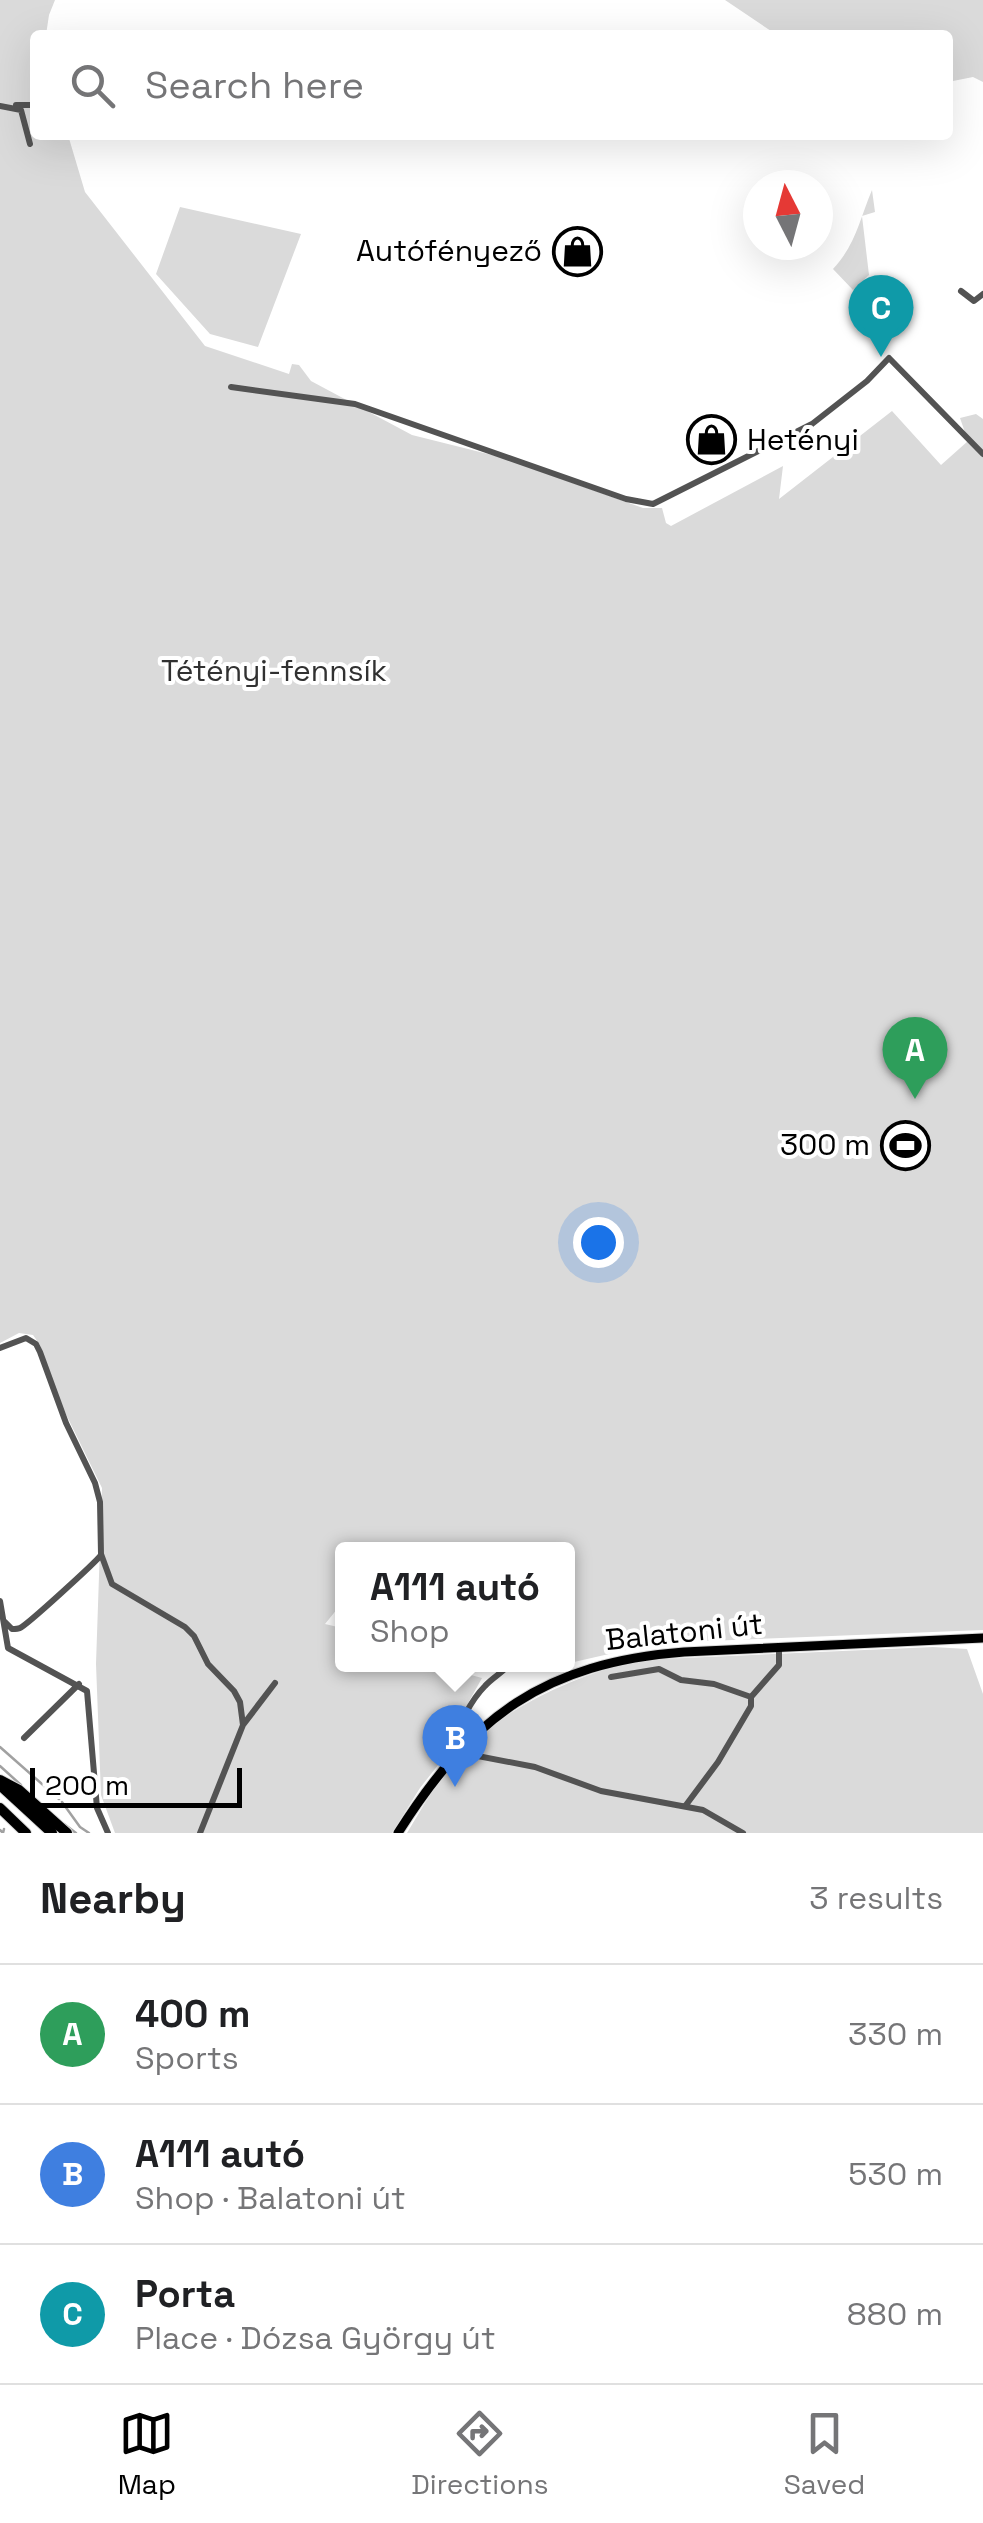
<!DOCTYPE html>
<html lang="en">
<head>
<meta charset="utf-8">
<style>
  :root { --surface:#fff; --page:#f6f6f6; --text:#202124; --muted:#757577; --line:#e0e0e0; --accent:#000 }
  body { margin:0; font-family:"Space Grotesk",sans-serif; background:var(--page); color:var(--text) }
  .compass { position:absolute; left:743px; top:170px; width:90px; height:90px; border-radius:50%; background:var(--surface); box-shadow:0 10px 40px #0002; rotate:354deg }
  .scale { position:absolute; left:30px; bottom:25px; width:212px; box-sizing:border-box; padding-left:10px; border:5px solid #000; border-top:0; font-size:28px; line-height:35px; white-space:nowrap; color:#000; -webkit-text-stroke:8px #fff; paint-order:stroke }
  .you { position:absolute; left:598px; top:1242px; width:35px; height:35px; margin:-25px; border:8px solid #fff; border-radius:50%; background:#1a73e8; box-shadow:0 0 0 15px #1a73e833 }
  .badge { display:grid; place-items:center; width:65px; height:65px; border-radius:50%; background:var(--accent); color:#fff; font-size:32px; font-weight:700 }
  .pin { position:absolute; translate:-50% -82px; filter:drop-shadow(0 2px 5px #0008) }
  .pin::after { content:''; position:absolute; top:52px; width:35px; height:30px; background:inherit; clip-path:polygon(0 0,100% 0,50% 100%) }
  .popup { position:absolute; left:335px; top:1542px; width:240px; height:130px; box-sizing:border-box; display:grid; place-content:center; border-radius:10px; background:var(--surface); filter:drop-shadow(0 2px 8px #0005); font-size:32px; white-space:nowrap; color:var(--muted) }
  .popup b { font-size:38px; color:var(--text) }
  .popup::after { content:''; position:absolute; left:50%; top:100%; margin-left:-20px; border:20px solid transparent; border-top-color:var(--surface) }
  .list { margin:0; padding:0; list-style:none }
  h2 { display:flex; justify-content:space-between; align-items:center; height:130px; margin:0; padding:0 40px; font-size:42px }
  h2 small { font-size:32px; font-weight:400; color:var(--muted) }
  .list li { display:grid; grid-template-columns:65px 1fr auto; gap:30px; align-items:center; box-sizing:border-box; height:140px; padding:0 40px; border-top:2px solid var(--line) }
  .list b { display:block; font-size:38px; white-space:nowrap }
  .list p { margin:0; font-size:32px; white-space:nowrap; color:var(--muted) }
  .list em { font-size:32px; font-style:normal; color:var(--muted) }
  .icon { flex:none; width:55px; height:55px; fill:none; stroke:currentColor; stroke-width:2; stroke-linecap:round; stroke-linejoin:round }
  .map { position:relative; flex:none; width:983px; height:1833px; overflow:hidden }
  .search { position:absolute; background:var(--surface); box-shadow:0 10px 40px #0002; left:30px; right:30px; top:30px; height:110px; display:flex; align-items:center; gap:25px; box-sizing:border-box; padding:0 35px; border-radius:10px; color:var(--muted); font-size:38px }
  .sheet { height:550px; background:var(--surface) }
  nav { display:flex; justify-content:space-around; align-items:center; box-sizing:border-box; height:140px; border-top:2px solid var(--line); background:var(--surface); font-size:28px; color:var(--muted) }
  nav a { display:grid; justify-items:center; gap:5px }
  nav .on { color:var(--accent) }
  .map>svg:first-child { display:block }
</style>
</head>
<body>
<div class="map">
<svg width="983" height="1833" viewBox="0 0 983 1833">
  <rect width="100%" height="100%" fill="#fff"/>
  <!-- green -->
  <path fill="#dadada" d="M0 0H55L49 15 46 35H35V135H68L85 192 205 346 289 374 292 364 299 365 311 381 412 435 500 457 643 508H662L666 523 671 526 783 466 779 499 892 411 941 465 968 441 960 418 976 414 983 419V1630L657 1643 574 1662 568 1656V1550H342V1603L325 1624 342 1628V1664L434 1665 482 1678 457 1723 446 1755 420 1788 392 1833H115L101 1795 96 1664 102 1488 61 1404 40 1345 33 1335 19 1333 0 1343Z
    M725 0H983V82L973 77 948 82V35H777Z
    M872 190 875 212 862 216 869 275 853 290 833 269C856 244 859 221 872 190Z
    M180 207 301 234 258 347 210 334 156 274Z
    M933 1647 967 1649 983 1694V1833H407C422 1808 436 1783 454 1761 502 1707 570 1678 637 1660Z"/>
  <g fill="none" stroke-linecap="round" stroke-linejoin="round">
    <!-- stream -->
    <path stroke="#a1a1a1" stroke-width="2.5" d="M0 1747 59 1799
      M0 1766 21 1785
      M62 1802 80 1827 89 1833
      M64 1824 76 1833
      M0 1830 3 1833 4 1829"/>
    <defs>
      <path id="primary" d="M398 1833C472 1716 544 1663 684 1652L983 1638"/>
      <path id="trunk" d="M0 1780 19 1790 67 1833
        M1 1786 52 1833
        M0 1808 26 1833"/>
    </defs>
    <!-- primary casing -->
    <use href="#primary" stroke="#dbdbdb" stroke-width="11"/>
    <!-- trunk casing -->
    <use href="#trunk" stroke="#dbdbdb" stroke-width="12"/>
    <!-- minor -->
    <path stroke="#535353" stroke-width="6" d="M16 105H35
      M0 106 21 110 30 144
      M961 291 974 301 983 294
      M231 387 355 404 626 499 653 504 812 424 867 381 889 358 983 454
      M0 1348 26 1338 36 1344 40 1352 66 1423 95 1483 100 1502 101 1554 112 1584 185 1627 194 1636 208 1664 234 1691 240 1702 243 1725
      M0 1601 8 1648 87 1691 97 1808 108 1833
      M5 1622 12 1629C15 1629 18 1629 20 1628 27 1625 96 1562 101 1555
      M510 1664C502 1673 492 1678 485 1686 471 1700 458 1726 452 1745L457 1752 535 1767 601 1791 703 1810 743 1833
      M611 1677 659 1669 681 1680 714 1684 751 1697V1706L718 1762 686 1805
      M751 1697 779 1665V1648
      M24 1738 79 1684
      M200 1833 243 1725 275 1683"/>
    <!-- primary -->
    <use href="#primary" stroke="#000" stroke-width="9"/>
    <!-- trunk -->
    <use href="#trunk" stroke="#000" stroke-width="10"/>
  </g>
  <!-- icons -->
  <defs>
    <symbol id="shop-ring" viewBox="-11 -11 22 22"><circle r="9.5" fill="#fff" stroke="#000" stroke-width="1.5"/><path d="M-5-2.5h2.3a2.7 3.5 0 0 1 5.4 0H5L5.5 6h-11ZM-1.5-2.5h3a1.5 2.3 0 0 0-3 0Z" fill="#000"/></symbol>
    <symbol id="stadium-ring" viewBox="-11 -11 22 22"><circle r="9.5" fill="#fff" stroke="#000" stroke-width="1.5"/><path d="M0-5a6.5 5 0 1 0 0 10a6.5 5 0 1 0 0-10ZM-3.5-1.8h7v3.6h-7Z" fill="#000"/></symbol>
  </defs>
  <g fill-rule="evenodd">
    <use href="#shop-ring" x="550" y="224" width="55" height="55"/>
    <use href="#shop-ring" x="684" y="412" width="55" height="55"/>
    <use href="#stadium-ring" x="878" y="1118" width="55" height="55"/>
  </g>
  <g text-anchor="middle" stroke-width="8" stroke-linejoin="round" paint-order="stroke">
    <!-- poi labels -->
    <g font-size="30" fill="#000" stroke="#fff" text-anchor="end">
      <text x="542" y="261">Autófényező</text>
      <text x="747" y="450" text-anchor="start">Hetényi</text>
      <text x="870" y="1155">300 m</text>
    </g>
    <!-- park labels -->
    <g font-size="30" fill="#313131" stroke="#fff">
      <text x="274" y="681">Tétényi-fennsík</text>
    </g>
    <!-- street labels -->
    <g font-size="30" fill="#000" stroke="#fff">
      <text transform="translate(684 1632) rotate(-6)" y="10">Balatoni út</text>
    </g>
  </g>
</svg>
<svg class="compass" viewBox="-18 -18 36 36"><path d="M0-13l5 13h-10z" fill="#e53935"/><path d="M0 13l5-13h-10z" fill="#757577"/></svg>
<div class="scale">200 m</div>
<div class="you"></div>
<div class="pin badge" style="left:915px;top:1099px;background:#2e9e5b">A</div>
<div class="pin badge" style="left:455px;top:1787px;background:#3f7fe0">B</div>
<div class="popup"><b>A111 autó</b>Shop</div>
<div class="pin badge" style="left:881px;top:357px;background:#0f9aa8">C</div>
<div class="search"><svg class="icon" aria-label="search" viewBox="0 0 24 24"><circle cx="10" cy="10" r="6"/><path d="M15 15l6 6"/></svg>Search here</div>
</div>
<section class="sheet">
<h2>Nearby<small>3 results</small></h2>
<ul class="list">
<li><span class="badge" style="background:#2e9e5b">A</span><div><b>400 m</b><p>Sports</p></div><em>330 m</em></li>
<li><span class="badge" style="background:#3f7fe0">B</span><div><b>A111 autó</b><p>Shop · Balatoni út</p></div><em>530 m</em></li>
<li><span class="badge" style="background:#0f9aa8">C</span><div><b>Porta</b><p>Place · Dózsa György út</p></div><em>880 m</em></li>
</ul>
</section>
<nav>
<a class="on"><svg class="icon" aria-label="map" viewBox="0 0 24 24"><path d="M3 6l6-2 6 2 6-2v14l-6 2-6-2-6 2zM9 4v14M15 6v14"/></svg>Map</a>
<a><svg class="icon" aria-label="directions" viewBox="0 0 24 24"><path d="M12 3l9 9-9 9-9-9zM9 14v-3h6M13 9l2 2-2 2"/></svg>Directions</a>
<a><svg class="icon" aria-label="saved" viewBox="0 0 24 24"><path d="M7 4h10v16l-5-4-5 4z"/></svg>Saved</a>
</nav>
</body>
</html>
